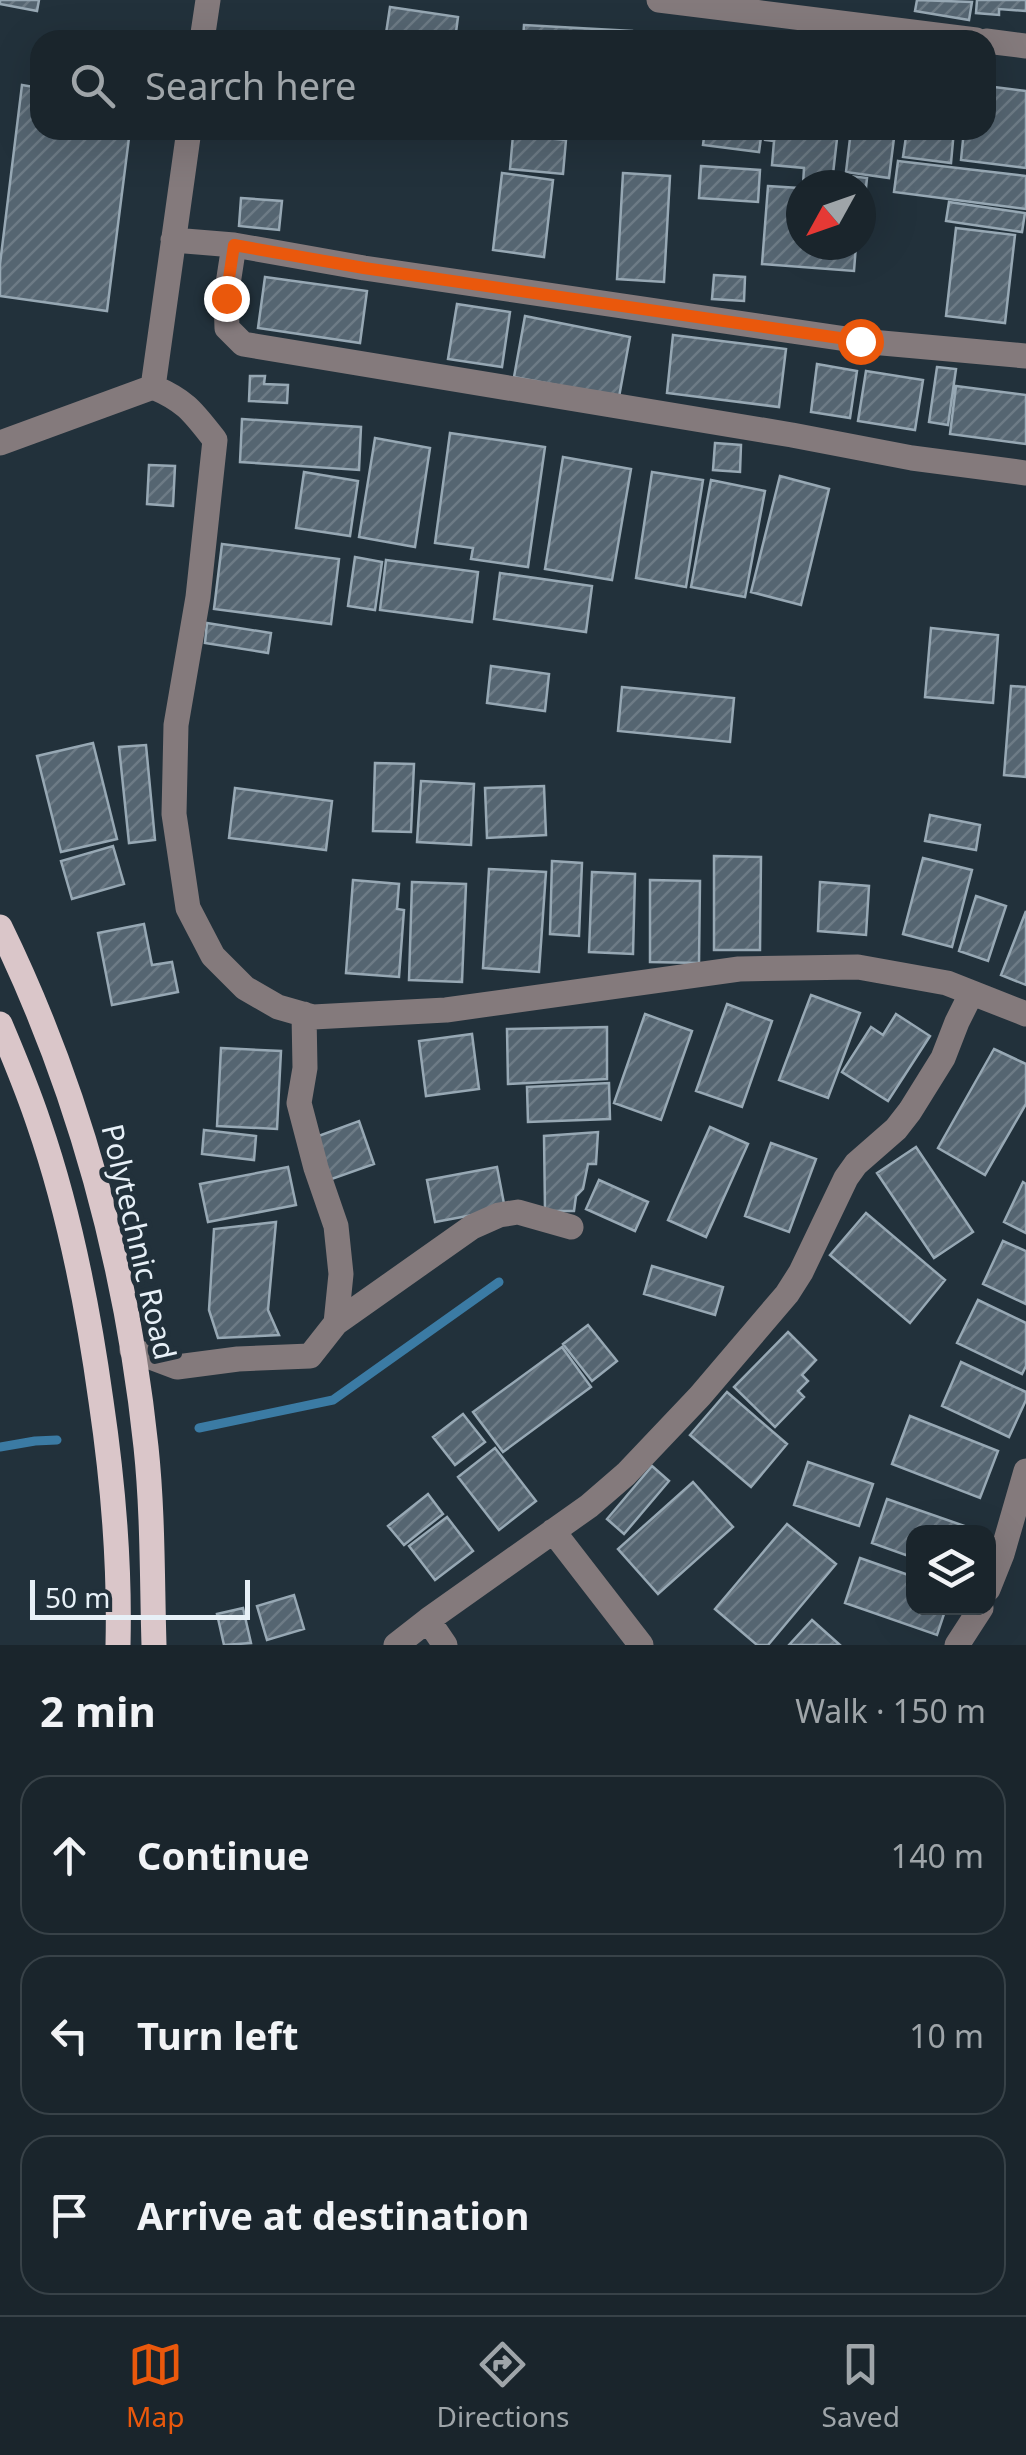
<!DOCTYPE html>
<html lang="en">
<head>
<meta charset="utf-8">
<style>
  :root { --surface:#1a252c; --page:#273138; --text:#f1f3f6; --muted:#9fa5a9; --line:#384248; --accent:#ea580c }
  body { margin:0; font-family:"Noto Sans",sans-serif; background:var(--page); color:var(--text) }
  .controls { position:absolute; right:30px; bottom:30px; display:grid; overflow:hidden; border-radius:20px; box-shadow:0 10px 40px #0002 }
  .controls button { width:90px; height:90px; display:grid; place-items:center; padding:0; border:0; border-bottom:2px solid var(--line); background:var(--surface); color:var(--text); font:50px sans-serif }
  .compass { position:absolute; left:786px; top:170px; width:90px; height:90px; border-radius:50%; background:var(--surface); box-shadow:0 10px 40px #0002; rotate:230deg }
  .scale { position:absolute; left:30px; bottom:25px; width:220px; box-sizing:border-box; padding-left:10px; border:5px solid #e7f0f7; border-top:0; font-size:28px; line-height:35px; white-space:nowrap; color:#e7f0f7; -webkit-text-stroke:8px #22313b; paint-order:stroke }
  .stop { position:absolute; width:30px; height:30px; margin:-22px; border:8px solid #ea580c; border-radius:50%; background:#fff }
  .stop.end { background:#ea580c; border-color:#fff; box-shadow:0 2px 10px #0008 }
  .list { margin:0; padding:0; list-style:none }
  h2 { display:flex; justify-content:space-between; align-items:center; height:130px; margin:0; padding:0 40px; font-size:42px }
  h2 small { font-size:32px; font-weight:400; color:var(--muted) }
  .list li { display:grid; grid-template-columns:65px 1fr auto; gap:30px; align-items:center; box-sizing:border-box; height:160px; margin:0 20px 20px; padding:0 20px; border:2px solid var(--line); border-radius:30px }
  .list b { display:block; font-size:38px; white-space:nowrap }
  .list em { font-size:32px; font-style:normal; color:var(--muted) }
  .icon { flex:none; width:55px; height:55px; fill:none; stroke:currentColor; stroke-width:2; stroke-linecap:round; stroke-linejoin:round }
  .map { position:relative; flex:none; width:1026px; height:1645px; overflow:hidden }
  .search { position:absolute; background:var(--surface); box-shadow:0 10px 40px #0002; left:30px; right:30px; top:30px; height:110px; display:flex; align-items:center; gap:25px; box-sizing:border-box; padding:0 35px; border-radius:30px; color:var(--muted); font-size:38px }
  .sheet { height:670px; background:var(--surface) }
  nav { display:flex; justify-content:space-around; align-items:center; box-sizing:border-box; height:140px; border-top:2px solid var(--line); background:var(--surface); font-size:28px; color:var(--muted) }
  nav a { display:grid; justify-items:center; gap:5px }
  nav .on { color:var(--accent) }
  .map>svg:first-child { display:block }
</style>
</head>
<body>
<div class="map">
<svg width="1026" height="1645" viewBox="0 0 1026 1645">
  <defs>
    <pattern id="building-hatch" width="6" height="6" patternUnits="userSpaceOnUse" patternTransform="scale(2.5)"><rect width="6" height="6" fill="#556571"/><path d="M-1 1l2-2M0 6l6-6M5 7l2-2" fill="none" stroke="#6d7b86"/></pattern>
  </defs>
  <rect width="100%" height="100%" fill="#22313b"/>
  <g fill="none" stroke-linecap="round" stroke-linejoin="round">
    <!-- stream -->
    <path stroke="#3b7ba4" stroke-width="9" d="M199 1428 333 1400 499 1282
      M0 1447 35 1441 57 1440"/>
  </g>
  <!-- building -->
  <path fill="url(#building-hatch)" stroke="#97a8b4" stroke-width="2.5" d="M0 0H39L37 11 0 4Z
    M917 0 972 2 969 20 915 11Z
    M977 0H1026V11L999 9V15L976 13Z
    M390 7 458 17 455 40H385Z
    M524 25 632 31V40H523Z
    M22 85 40 88V130H130L107 311 0 296V264Z
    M986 86 1026 91V168L961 160 964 130H986Z
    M540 130H617V138Z
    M705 130H762L759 152 703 145Z
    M765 130H838L833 174 867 178 865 197H861V185H803L804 168 772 165 774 141 765 140Z
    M851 130H895L889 178 846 172Z
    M907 130H954L951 163 903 157Z
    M513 135 566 140 563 174 510 169Z
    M898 161 1026 176V209L894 192Z
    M701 166 760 170 758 202 699 198Z
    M502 173 553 180 544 257 493 250Z
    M623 173 670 176 664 282 617 279Z
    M768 186 799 188 801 245H856L854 271 762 264Z
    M241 198 282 201 279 230 239 226Z
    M949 202 1025 213 1022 232 946 221Z
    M956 228 1015 235 1005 323 946 316Z
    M714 275 745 277 744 301 712 299Z
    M265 277 367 291 360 343 258 328Z
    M457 304 510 312 502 367 448 359Z
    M525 316 630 337 619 397 514 377Z
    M673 335 786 349 779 407 667 393Z
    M817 364 857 371 850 418 811 412Z
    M937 367 956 369 948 425 929 422Z
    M866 371 923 380 915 430 858 421Z
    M250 376H265L264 384 288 385 287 403 249 401Z
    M956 386 1026 395V444L950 434Z
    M242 419 361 427 359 470 240 462Z
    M450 433 545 447 528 567 471 559 473 548 435 543Z
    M375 438 430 448 415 547 359 537Z
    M715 443 741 445 740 472 713 470Z
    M563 457 631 469 612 580 545 569Z
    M149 465 175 466 173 506 147 504Z
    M304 472 358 481 350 536 296 528Z
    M652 472 703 480 686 587 636 578Z
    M780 476 829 489 801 605 751 592Z
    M711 480 765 491 745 597 691 587Z
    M222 544 339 559 331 624 214 609Z
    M355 557 382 562 375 610 348 606Z
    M386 560 478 572 472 622 380 610Z
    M500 573 592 586 586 632 494 619Z
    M207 623 271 633 268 653 205 643Z
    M931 628 998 635 993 703 925 697Z
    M491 666 549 674 545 711 487 703Z
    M1011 686 1026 687V777L1004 775Z
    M622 687 734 698 730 742 618 731Z
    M93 743 117 839 61 852 37 756Z
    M146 745 155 840 129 843 119 747Z
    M375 763 414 764 411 832 373 831Z
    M421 781 474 784 471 845 417 842Z
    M544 786 546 835 487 838 485 788Z
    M235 788 332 801 326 850 229 838Z
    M930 815 980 825 976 850 925 841Z
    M113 846 124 884 72 899 61 861Z
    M714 856 761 857 760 950H714Z
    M923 858 972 870 952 947 903 934Z
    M552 861 582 863 579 936 550 934Z
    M489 869 546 872 539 972 483 968Z
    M592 872 635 874 633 954 589 952Z
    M353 880 399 884 397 909 404 910 399 977 346 973Z
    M650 880 700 881 699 963 650 962Z
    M412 882 466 884 462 982 409 980Z
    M820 882 869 886 866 935 818 931Z
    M976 896 1006 906 988 961 959 951Z
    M1026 911V985L1001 975Z
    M144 924 152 965 172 962 178 992 112 1005 98 933Z
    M811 995 860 1013 828 1098 779 1080Z
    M727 1004 772 1021 742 1107 696 1091Z
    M645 1014 692 1031 661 1120 614 1103Z
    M896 1014 930 1036 888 1101 842 1072 871 1027 883 1035Z
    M607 1027V1079L508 1084 507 1029Z
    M472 1034 479 1089 426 1096 419 1041Z
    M221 1048 281 1051 277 1129 217 1126Z
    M994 1049 1026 1064V1104L985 1175 938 1148Z
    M609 1083 610 1119 528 1122 527 1087Z
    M359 1121 374 1164 329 1180 313 1138Z
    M710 1127 748 1144 706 1237 668 1220Z
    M204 1130 256 1136 254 1160 202 1154Z
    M598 1132 596 1164H588L583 1189 576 1196 574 1211H545L544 1136Z
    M771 1143 816 1159 789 1232 745 1216Z
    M916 1147 973 1232 934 1258 877 1173Z
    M288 1167 296 1205 208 1222 200 1184Z
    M497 1167 505 1209 435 1222 427 1180Z
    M599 1180 648 1202 635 1231 586 1209Z
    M1023 1182 1026 1184V1233L1004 1222Z
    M866 1213 945 1280 910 1323 830 1255Z
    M276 1222 268 1310 279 1335 218 1338 209 1310 214 1229Z
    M1003 1241 1026 1251V1304L983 1284Z
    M652 1266 723 1287 715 1315 644 1294Z
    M978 1300 1026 1323V1366L1022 1374 957 1343Z
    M588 1325 617 1361 592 1381 563 1344Z
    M788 1332 816 1360 802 1375 808 1381 798 1391 804 1397 775 1427 734 1387Z
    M562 1347 591 1387 503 1452 473 1412Z
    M961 1362 1026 1392V1400L1009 1437 942 1406Z
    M727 1392 787 1444 751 1487 690 1435Z
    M463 1414 485 1442 455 1465 433 1437Z
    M910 1416 998 1451 980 1498 892 1464Z
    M495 1448 536 1501 499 1530 458 1477Z
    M808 1462 873 1484 859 1526 794 1505Z
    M652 1466 669 1481 624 1534 607 1519Z
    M693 1482 733 1527 658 1594 618 1549Z
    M428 1494 443 1514 404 1545 388 1526Z
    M887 1499 976 1530V1532H914V1558L872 1543Z
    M447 1517 473 1551 435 1580 409 1546Z
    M787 1524 836 1564 768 1645H757L715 1609Z
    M860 1558 914 1577V1608H946L937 1635 845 1603Z
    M294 1595 304 1629 267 1640 257 1606Z
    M243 1608 251 1643 224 1645 217 1614Z
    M812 1620 840 1645H789Z"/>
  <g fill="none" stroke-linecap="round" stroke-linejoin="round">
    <!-- minor -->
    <path stroke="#847a7c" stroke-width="25" d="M659 0 976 40
      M202 40 208 0
      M986 41 1026 46
      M189 130 153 387C186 401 193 412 215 440L198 597 176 725 174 814 188 908 213 956 245 988 278 1007 313 1017 446 1010 739 969 858 967 947 983 1026 1014
      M173 240 234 245 364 268 860 341 1026 356
      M234 245 226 297 227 328 243 344 792 435 912 458 1026 473
      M0 443 153 387
      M304 1014 305 1068 299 1103 316 1168 336 1226 341 1274 336 1323
      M132 1350 177 1367 238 1359 310 1356 336 1323 472 1227 499 1215 518 1212 571 1227
      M553 1531 641 1645
      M988 1589 1002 1554 1026 1471
      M428 1620 445 1645
      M396 1645 428 1620 589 1506 626 1474 700 1396 787 1294 801 1272 846 1178 856 1164 896 1129 910 1111 943 1058 957 1022 971 994
      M957 1645 981 1608"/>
    <!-- major -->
    <path stroke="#dac6c9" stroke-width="25" d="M0 927C79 1089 127 1267 146 1447 153 1513 152 1579 154 1645
      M0 1024C14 1057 28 1091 39 1124 70 1214 88 1307 101 1401 113 1482 120 1563 118 1645"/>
  </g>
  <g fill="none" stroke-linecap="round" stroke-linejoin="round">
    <!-- route -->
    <path stroke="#ea580c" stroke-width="12" d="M226 298 234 245 364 268 860 341"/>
  </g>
  <g text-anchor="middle" stroke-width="10" stroke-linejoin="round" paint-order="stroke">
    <!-- street labels -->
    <g font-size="30" fill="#e7f0f7" stroke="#22313b">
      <text transform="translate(138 1242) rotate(77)" y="10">Polytechnic Road</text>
    </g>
  </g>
</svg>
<div class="controls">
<button><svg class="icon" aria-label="layers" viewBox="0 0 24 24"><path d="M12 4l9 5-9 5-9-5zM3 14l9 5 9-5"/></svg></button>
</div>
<svg class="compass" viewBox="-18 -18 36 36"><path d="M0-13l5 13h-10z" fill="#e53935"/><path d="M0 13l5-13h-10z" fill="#9fa5a9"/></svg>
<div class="scale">50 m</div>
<div class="stop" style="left:860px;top:341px"></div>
<div class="stop end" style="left:226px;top:298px"></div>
<div class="search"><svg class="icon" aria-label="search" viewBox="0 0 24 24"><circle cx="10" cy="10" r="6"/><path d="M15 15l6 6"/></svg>Search here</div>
</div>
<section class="sheet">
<h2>2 min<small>Walk · 150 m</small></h2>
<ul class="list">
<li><svg class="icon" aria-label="ahead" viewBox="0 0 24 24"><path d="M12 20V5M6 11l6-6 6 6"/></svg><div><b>Continue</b></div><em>140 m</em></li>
<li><svg class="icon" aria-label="left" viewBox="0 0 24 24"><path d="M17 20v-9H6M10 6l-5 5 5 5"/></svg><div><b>Turn left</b></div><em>10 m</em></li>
<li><svg class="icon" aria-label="arrive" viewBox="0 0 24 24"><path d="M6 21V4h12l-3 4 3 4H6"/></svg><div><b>Arrive at destination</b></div></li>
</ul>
</section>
<nav>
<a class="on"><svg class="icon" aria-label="map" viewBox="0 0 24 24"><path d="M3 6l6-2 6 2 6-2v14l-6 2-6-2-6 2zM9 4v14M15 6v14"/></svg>Map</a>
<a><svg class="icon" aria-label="directions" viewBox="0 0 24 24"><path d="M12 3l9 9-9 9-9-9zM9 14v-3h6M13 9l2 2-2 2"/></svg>Directions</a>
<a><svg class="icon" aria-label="saved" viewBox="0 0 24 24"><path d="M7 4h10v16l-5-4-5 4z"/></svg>Saved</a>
</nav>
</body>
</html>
